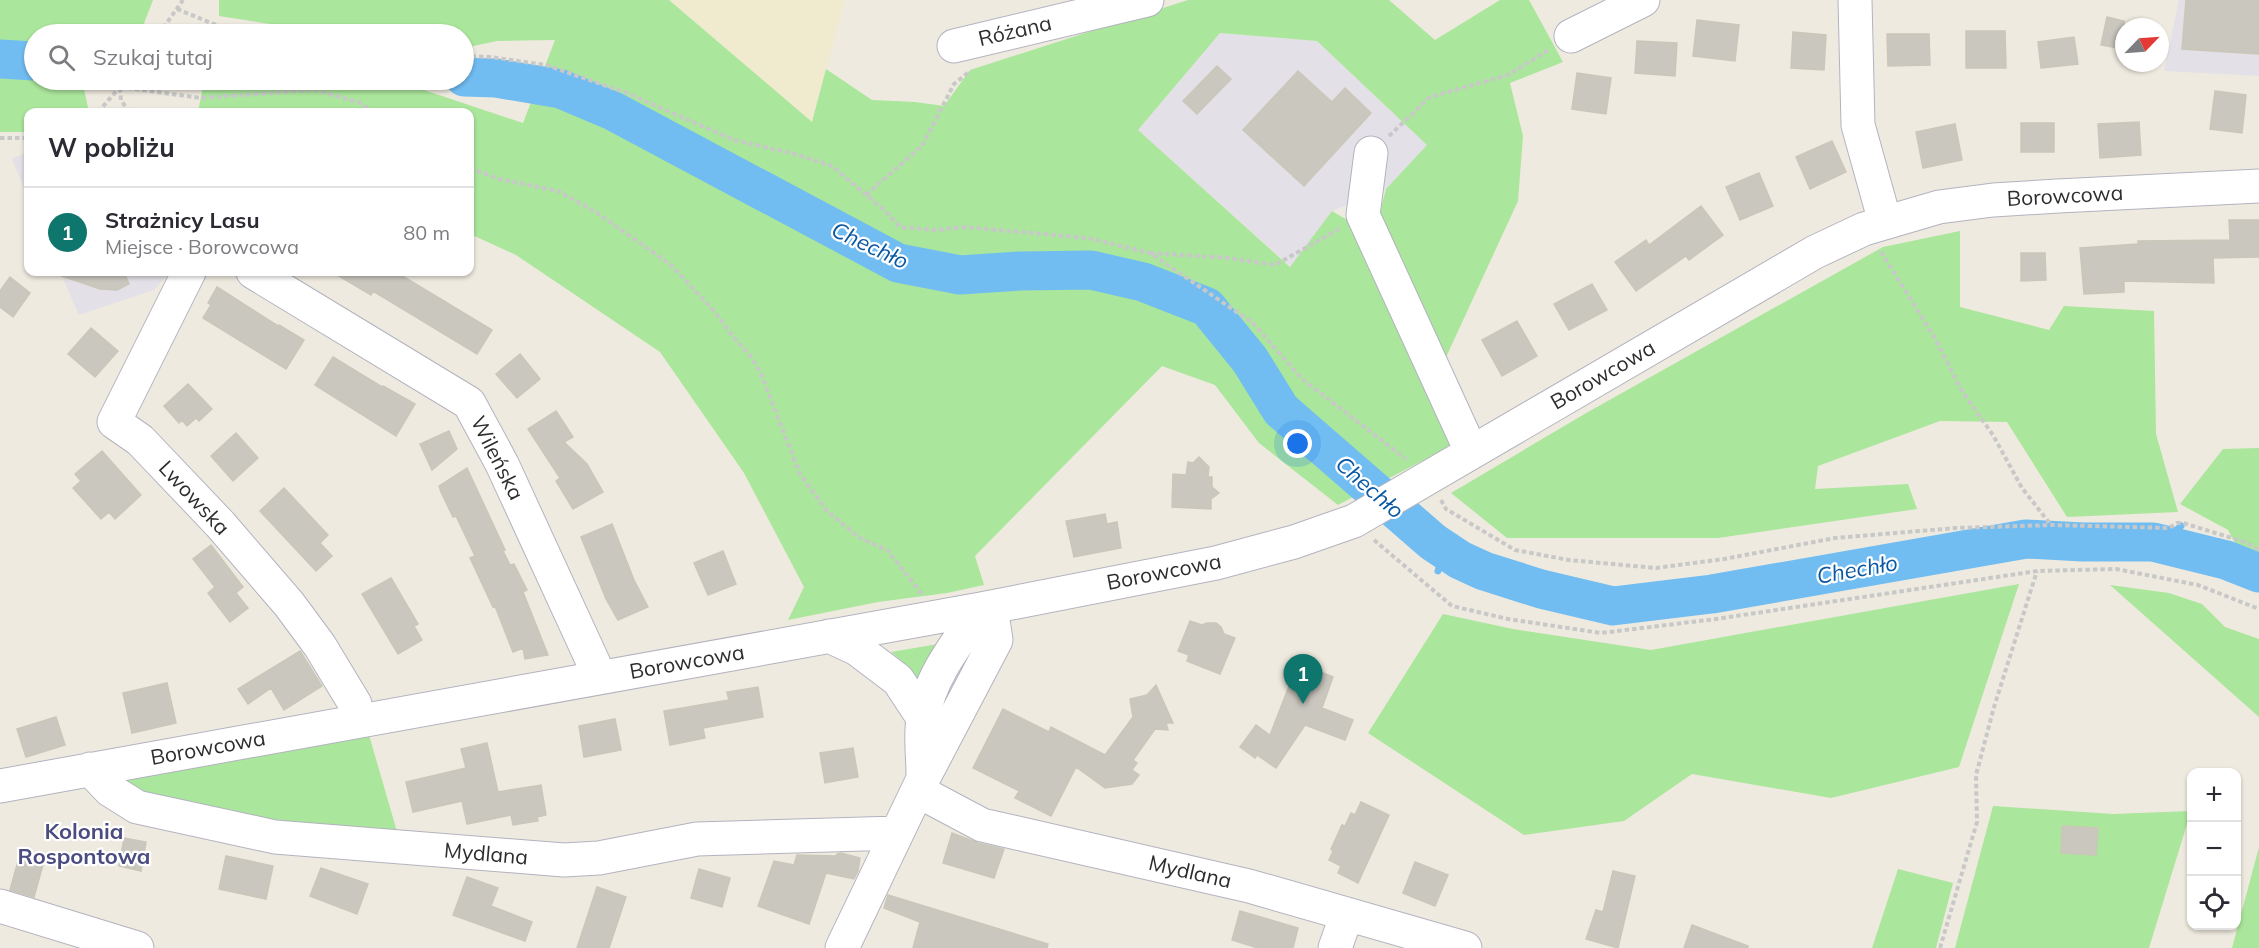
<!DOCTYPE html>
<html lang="pl">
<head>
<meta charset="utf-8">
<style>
  :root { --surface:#fff; --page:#f2f2f3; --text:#2b2b33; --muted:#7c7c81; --line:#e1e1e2; --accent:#0f766e }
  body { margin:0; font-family:Mulish,sans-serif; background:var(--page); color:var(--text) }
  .controls { position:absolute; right:18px; bottom:18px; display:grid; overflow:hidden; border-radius:12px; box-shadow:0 2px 4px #0004 }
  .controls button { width:54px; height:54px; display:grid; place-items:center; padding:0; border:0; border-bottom:2px solid var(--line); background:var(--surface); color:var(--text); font:30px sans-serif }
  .compass { position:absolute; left:2115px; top:18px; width:54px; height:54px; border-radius:50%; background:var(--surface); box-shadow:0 2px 4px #0004; rotate:65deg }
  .you { position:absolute; left:1298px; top:444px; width:21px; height:21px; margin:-15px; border:4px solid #fff; border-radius:50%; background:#1a73e8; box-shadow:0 0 0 9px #1a73e833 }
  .badge { display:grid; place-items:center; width:39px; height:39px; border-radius:50%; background:var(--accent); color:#fff; font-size:20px; font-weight:700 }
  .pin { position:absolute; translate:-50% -50px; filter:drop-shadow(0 2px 3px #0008) }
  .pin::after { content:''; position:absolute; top:32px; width:21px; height:18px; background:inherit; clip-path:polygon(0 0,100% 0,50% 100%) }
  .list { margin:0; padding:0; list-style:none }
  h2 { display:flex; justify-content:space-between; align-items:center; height:78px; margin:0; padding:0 24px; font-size:26px }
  h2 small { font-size:20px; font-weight:400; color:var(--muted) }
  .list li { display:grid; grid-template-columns:39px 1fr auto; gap:18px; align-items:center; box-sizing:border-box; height:90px; padding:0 24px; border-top:2px solid var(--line) }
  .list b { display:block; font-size:22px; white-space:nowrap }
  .list p { margin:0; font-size:20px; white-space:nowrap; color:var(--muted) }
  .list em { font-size:20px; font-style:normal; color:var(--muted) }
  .icon { flex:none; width:33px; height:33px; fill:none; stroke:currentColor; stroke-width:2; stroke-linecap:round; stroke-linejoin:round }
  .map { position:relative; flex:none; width:2259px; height:948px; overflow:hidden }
  .search { position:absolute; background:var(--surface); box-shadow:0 2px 4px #0004; left:24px; top:24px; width:450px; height:66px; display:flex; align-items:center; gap:15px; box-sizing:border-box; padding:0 21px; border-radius:33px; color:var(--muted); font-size:22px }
  .panel { position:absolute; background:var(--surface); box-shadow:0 2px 4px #0004; left:24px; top:108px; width:450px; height:168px; border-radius:12px }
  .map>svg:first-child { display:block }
</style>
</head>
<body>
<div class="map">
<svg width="2259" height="948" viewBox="0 0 2259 948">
  <rect width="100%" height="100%" fill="#efeadf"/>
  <!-- industrial -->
  <path fill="#e3e0e7" d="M2179 0H2259V76L2164 71Z
    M1220 33 1317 41 1427 145 1386 189 1332 211 1291 267 1138 130Z
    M28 152V198L12 159Z
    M60 272H170L154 290 79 315Z"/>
  <!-- education -->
  <path fill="#f0eacf" d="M669 0H845L812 122Z"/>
  <!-- green -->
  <path fill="#aae69b" d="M0 0H153L140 34H34V53L0 50Z
    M219 0H669L812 122 826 69 872 100 915 102 944 106 970 70 1188 0H1389L1435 40 1500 0H1529L1563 62 1510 83 1523 136 1518 201 1442 366 1375 231 1386 189 1427 145 1317 41 1220 33 1138 130 1290 267 1332 211 1366 231 1460 441 1338 505 1259 443 1215 385 1162 366 975 556 984 585 947 593 878 602 788 620 804 587 744 473 660 352 516 255 470 234V112H198L204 81 394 86 421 89 523 123 555 40 497 41 464 48V34H333L219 16Z
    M0 67 34 68V80H82L89 112H28V132H0Z
    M1960 231V307L2049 330 2064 306 2154 311 2156 434 2178 512 2067 517 2007 422 1940 421 1818 466 1815 489 1908 484 1917 509 1718 538H1507L1451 493 1588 412 1883 247Z
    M2259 448V566L2234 558 2235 543 2228 530 2180 504 2223 449Z
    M2019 584 1959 767 1831 798 1692 774 1624 821 1524 835 1368 733 1443 614 1513 629 1651 650Z
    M2110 585 2169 593 2202 604 2225 627 2259 639V717Z
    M950 642 925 692 903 662 891 652Z
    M369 735 398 835 224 818 119 790 121 774Z
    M1993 806 2113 814 2191 811 2149 948H1955Z
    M2259 847V948H2232Z
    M1898 869 1953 883 1936 948H1872Z"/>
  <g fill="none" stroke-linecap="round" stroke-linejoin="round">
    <!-- stream -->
    <path stroke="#71bdf2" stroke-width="7" d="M2161 544 2181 526
      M2211 556 2219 542
      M1438 571 1445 550"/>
    <!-- river -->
    <path stroke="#71bdf2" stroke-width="39" d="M0 59 34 61
      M464 77 496 78 561 89 613 111 898 263 960 275 1020 271 1091 270 1143 282 1207 307 1250 360 1281 410 1433 542 1460 560 1484 571 1541 589 1613 606 1712 594 2026 539 2083 542H2153L2226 560 2259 573"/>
  </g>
  <!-- building -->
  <path fill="#cac7bf" stroke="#cac7b9" stroke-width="1.5" d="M2186 0H2259V54L2182 49Z
    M2107 17 2124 21V49L2101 45Z
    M1697 20 1739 25 1735 61 1693 56Z
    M1966 31H2005L2006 68H1966Z
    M1793 32 1826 35 1824 70 1791 68Z
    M1887 34H1929L1930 65 1888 66Z
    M2074 37 2078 64 2041 68 2038 42Z
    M1637 41 1677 43 1675 76 1635 73Z
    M1217 66 1231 79 1197 114 1183 101Z
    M1298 71 1332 102 1345 88 1371 113 1304 186 1243 130Z
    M1577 73 1611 78 1606 114 1572 109Z
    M2215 91 2246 95 2242 133 2210 129Z
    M2139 122 2141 155 2100 158 2098 124Z
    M2021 123H2054V152H2021Z
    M1955 124 1962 160 1923 168 1916 132Z
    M1832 141 1846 172 1810 189 1796 157Z
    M1759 173 1773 206 1740 220 1726 187Z
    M1701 206 1723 235 1689 260 1686 256 1636 291 1615 262 1646 240 1649 245Z
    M2229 220H2259V257L2213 258 2214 283 2124 281V292L2084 294 2080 248 2138 244V241L2230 240Z
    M2021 253H2045L2046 280 2021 281Z
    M59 272H124L129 284 117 290 100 289 59 275Z
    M332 272H396L492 330 477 354 373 291 371 295Z
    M10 277 30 293 13 317 0 307V291Z
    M1592 284 1607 310 1569 330 1554 304Z
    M217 287 278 326 279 325 304 340 286 369 203 318 211 305 208 303Z
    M1517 321 1537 356 1502 376 1482 340Z
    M91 328 118 351 95 377 68 354Z
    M520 354 540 379 517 398 496 374Z
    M333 357 382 387 383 386 415 404 396 436 315 385Z
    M188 384 212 409 199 421 196 418 187 426 182 420 179 423 164 406Z
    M556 411 573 437 564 442 587 464 603 492 573 509 556 481 560 478 528 429Z
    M449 431 457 449 432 470 420 444Z
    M236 433 258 458 233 481 211 456Z
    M102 451 141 495 115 519 109 512 101 519 73 488 81 481 75 474Z
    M1199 457 1209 467 1208 477H1212V487L1219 493 1211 499V509L1172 507 1173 474 1186 475 1188 462 1193 463Z
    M467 468 505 550 503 551 510 565 514 564 527 590 523 592 548 655 525 659 523 648 513 652 495 606 493 607 470 558 475 556 456 516 453 517 441 492 439 486Z
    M284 488 328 535 320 543 332 556 316 571 260 511Z
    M1105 514 1107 524 1117 522 1121 548 1074 557 1066 521Z
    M612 524 634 580 648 607 618 620 606 599 581 537Z
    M211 545 243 587 236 593 248 608 230 622 208 593 215 587 193 559Z
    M723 551 736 584 708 595 694 563Z
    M391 578 418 624 414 626 422 640 398 654 362 594Z
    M1190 621 1202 625 1207 623H1216L1221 627 1224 634 1235 638 1220 674 1187 661 1189 655 1178 651Z
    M300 651 322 686 284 710 271 688 248 704 238 689Z
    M1298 663 1333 677 1322 708 1353 720 1345 740 1305 725 1276 768 1257 755 1255 758 1240 747 1256 725 1270 735Z
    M167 683 176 723 132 733 123 693Z
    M1156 685 1173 723H1166L1168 730 1155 729 1133 760 1137 763 1132 770 1139 775 1132 784 1105 788 1076 767 1051 816 1015 798 1019 791 973 768 1003 709 1049 732 1051 727 1105 755 1133 717 1130 699 1147 695Z
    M758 687 763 717 703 728 705 738 670 745 664 711 729 700 727 692Z
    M56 717 65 745 26 757 17 729Z
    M615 719 621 750 584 757 579 726Z
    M487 743 498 792 541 785 546 815 537 817 538 821 513 825 511 815 467 824 462 801 413 812 406 782 466 768 461 749Z
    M853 748 858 777 825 783 820 753Z
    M1361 802 1389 815 1358 883 1338 873 1341 866 1329 860 1333 851 1331 849 1342 825 1345 826 1351 813 1355 815Z
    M2062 826 2098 828 2096 855 2061 853Z
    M952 833 978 843 1004 849 994 878 943 863Z
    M124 838 146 842 141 871 119 866Z
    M841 853 860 858 858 871 854 879 826 873 809 924 758 906 774 861 794 865 797 855 836 856 837 854Z
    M20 854 44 861 34 897 10 890Z
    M226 856 273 866 266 899 219 889Z
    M1415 862 1448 875 1435 906 1403 893Z
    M321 868 368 884 357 914 310 896Z
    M699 869 730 878 722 907 691 898Z
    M1613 871 1635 876 1618 948 1586 939 1596 910 1603 912Z
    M467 877 498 888 491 906 532 922 525 941 453 915Z
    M597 887 626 897 609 948H577Z
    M888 895 1048 944 1047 948H913L920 922 884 908Z
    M1240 911 1298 928 1293 948H1258L1232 940Z
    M1692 925 1748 946V948H1684Z"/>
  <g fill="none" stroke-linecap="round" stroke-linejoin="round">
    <defs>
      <path id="minor" d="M1855 0 1858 125 1885 222
        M1571 36 1643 0
        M954 46 1147 0
        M1371 153 1363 215 1471 451
        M189 272 114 422 140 440 220 524 289 604 320 646 355 704 358 720
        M253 272 469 403 502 464 594 664 596 678
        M829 636 857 649 898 680 923 718
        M90 769 110 790 137 807 275 837 564 860 599 858 697 839 897 833
        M923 774C923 757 920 736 923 719 928 679 959 640 981 609
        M0 786 981 609 1216 563 1294 542 1354 521 1815 252 1864 229 1939 207 1993 200 2058 196 2259 186
        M918 791 982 825 1249 886 1465 948
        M0 906 137 948
        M842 948 923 779 996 640 991 607
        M1335 948 1347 914"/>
    </defs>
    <!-- minor casing -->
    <use href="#minor" stroke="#b3b3c0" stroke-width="35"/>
    <!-- path -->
    <path stroke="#c8c8c8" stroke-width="4" stroke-dasharray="4.5 3" stroke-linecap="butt" d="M177 9 238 34
      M159 34 183 0
      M464 56 490 57 546 65 627 93 734 140 795 154 832 166 884 210 900 227 936 230 964 227 1088 238 1150 253 1253 323 1302 379 1406 459
      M120 87 201 98 314 90 358 102 374 112
      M120 88 121 100 129 112
      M98 112 126 80
      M1389 136 1430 97 1508 75 1550 49
      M0 138H28
      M470 168 499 179 558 191 596 212 671 265 715 312 731 334 752 358 761 374 800 474 827 511 860 538 887 550 922 594
      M866 195 922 146 954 84 970 71
      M1881 252 1933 335 1962 391 1993 435 2022 488 2051 525
      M1150 253 1228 258 1275 265 1339 229
      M1441 500 1446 509 1515 550 1569 560 1656 568 1724 559 1835 538 1956 528 2052 525 2169 528 2177 523H2183L2245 542 2259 550
      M1374 540 1452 606 1508 619 1601 633 1716 619 2037 571 2116 569 2198 585 2259 609
      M1940 948 1977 822 1976 775 1994 707 2037 571"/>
    <!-- minor -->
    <use href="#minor" stroke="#fff" stroke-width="33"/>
  </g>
  <g text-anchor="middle" stroke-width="4.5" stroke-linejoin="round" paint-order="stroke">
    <!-- street labels -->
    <g font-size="21" fill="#2d2d2d" stroke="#fff">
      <text transform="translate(1015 31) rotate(-13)" y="7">Różana</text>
      <text transform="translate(2065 196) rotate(-3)" y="7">Borowcowa</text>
      <text transform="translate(1603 375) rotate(-30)" y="7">Borowcowa</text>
      <text transform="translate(497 458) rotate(63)" y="7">Wileńska</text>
      <text transform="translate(194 498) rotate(47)" y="7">Lwowska</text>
      <text transform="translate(1164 572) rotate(-11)" y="7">Borowcowa</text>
      <text transform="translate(687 662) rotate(-10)" y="7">Borowcowa</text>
      <text transform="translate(208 748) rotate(-10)" y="7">Borowcowa</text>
      <text transform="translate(486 854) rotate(5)" y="7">Mydlana</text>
      <text transform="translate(1190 872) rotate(13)" y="7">Mydlana</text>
    </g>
    <!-- water labels -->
    <g font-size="22" font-style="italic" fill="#0a58a3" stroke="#fff">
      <text transform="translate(870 245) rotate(25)" y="8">Chechło</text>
      <text transform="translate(1370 487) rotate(41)" y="8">Chechło</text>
      <text transform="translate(1857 569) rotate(-10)" y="8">Chechło</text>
    </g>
    <!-- neighbourhood labels -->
    <g font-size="22" font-weight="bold" fill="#4b4d80" stroke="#fff">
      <text x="84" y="839">Kolonia<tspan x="84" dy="25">Rospontowa</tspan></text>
    </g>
  </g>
</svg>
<div class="controls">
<button>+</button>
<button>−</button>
<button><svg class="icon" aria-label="locate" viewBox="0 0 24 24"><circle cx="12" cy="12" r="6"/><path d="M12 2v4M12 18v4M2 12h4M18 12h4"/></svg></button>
</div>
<svg class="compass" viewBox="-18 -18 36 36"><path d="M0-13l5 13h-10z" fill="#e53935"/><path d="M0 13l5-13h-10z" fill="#7c7c81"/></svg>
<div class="you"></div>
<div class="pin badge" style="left:1303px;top:704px">1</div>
<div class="search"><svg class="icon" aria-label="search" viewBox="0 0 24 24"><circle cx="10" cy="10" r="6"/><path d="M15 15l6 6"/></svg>Szukaj tutaj</div>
<section class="panel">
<h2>W pobliżu<small></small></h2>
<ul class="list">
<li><span class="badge">1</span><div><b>Strażnicy Lasu</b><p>Miejsce · Borowcowa</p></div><em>80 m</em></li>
</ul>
</section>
</div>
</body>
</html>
